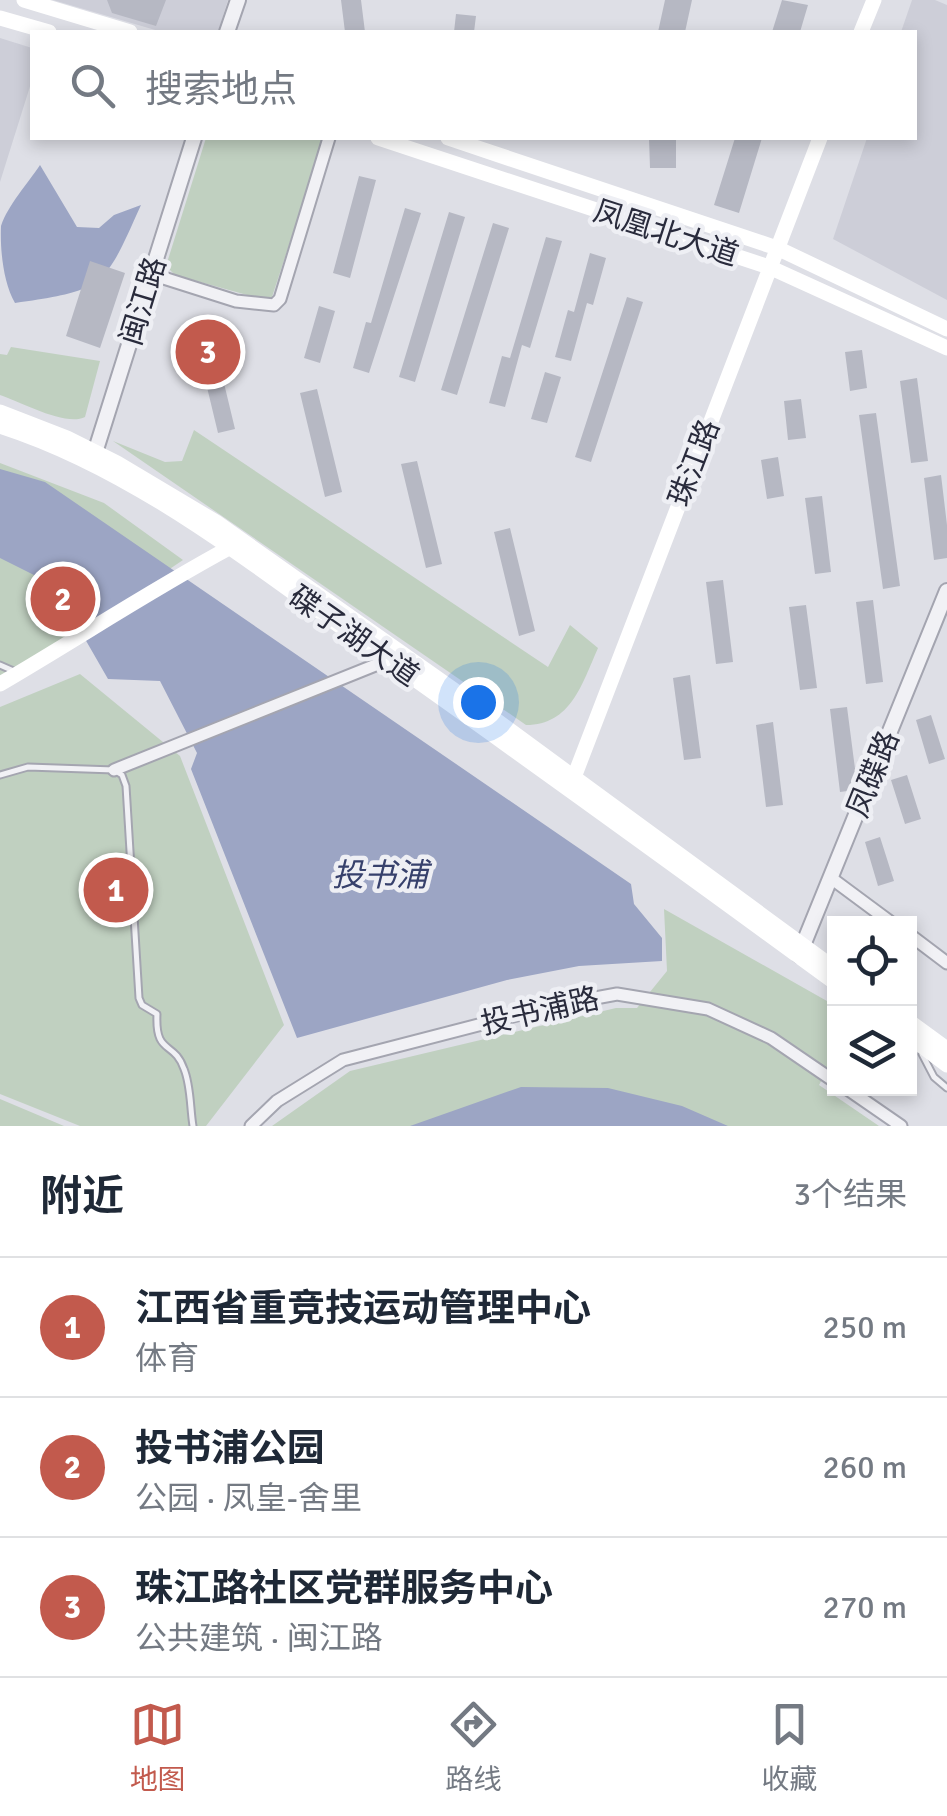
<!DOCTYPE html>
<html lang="zh">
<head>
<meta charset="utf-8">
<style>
  :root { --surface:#fff; --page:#f2f2f3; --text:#1f2937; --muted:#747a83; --line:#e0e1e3; --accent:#c25a4d }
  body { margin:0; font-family:Signika,"Noto Sans SC",sans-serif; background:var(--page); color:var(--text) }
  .controls { position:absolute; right:30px; bottom:30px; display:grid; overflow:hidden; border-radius:0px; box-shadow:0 5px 15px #0003 }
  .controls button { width:90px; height:90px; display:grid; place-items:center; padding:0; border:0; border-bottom:2px solid var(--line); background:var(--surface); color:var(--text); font:50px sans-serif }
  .you { position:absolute; left:478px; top:702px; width:35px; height:35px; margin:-25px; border:8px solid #fff; border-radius:50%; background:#1a73e8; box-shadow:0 0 0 15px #1a73e833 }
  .badge { display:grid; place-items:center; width:65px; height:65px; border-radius:50%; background:var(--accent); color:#fff; font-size:32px; font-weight:700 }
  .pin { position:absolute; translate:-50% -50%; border:5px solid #fff; box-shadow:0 2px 10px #0006 }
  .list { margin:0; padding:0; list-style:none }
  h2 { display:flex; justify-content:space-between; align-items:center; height:130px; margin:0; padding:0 40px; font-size:42px }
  h2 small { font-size:32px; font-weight:400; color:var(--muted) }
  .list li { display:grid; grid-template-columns:65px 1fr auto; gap:30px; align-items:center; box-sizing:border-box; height:140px; padding:0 40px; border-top:2px solid var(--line) }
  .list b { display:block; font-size:38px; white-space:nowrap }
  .list p { margin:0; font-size:32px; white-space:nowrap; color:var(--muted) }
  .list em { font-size:32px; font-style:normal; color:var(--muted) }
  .icon { flex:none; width:55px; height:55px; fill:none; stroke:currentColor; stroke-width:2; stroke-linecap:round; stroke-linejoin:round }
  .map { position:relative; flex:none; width:947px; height:1126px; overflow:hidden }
  .search { position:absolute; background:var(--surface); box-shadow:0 5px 15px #0003; left:30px; right:30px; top:30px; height:110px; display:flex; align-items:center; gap:25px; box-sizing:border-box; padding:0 35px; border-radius:0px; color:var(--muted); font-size:38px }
  .sheet { height:550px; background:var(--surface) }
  nav { display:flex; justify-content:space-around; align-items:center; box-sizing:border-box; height:140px; border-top:2px solid var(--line); background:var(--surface); font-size:28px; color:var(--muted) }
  nav a { display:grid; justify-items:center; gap:5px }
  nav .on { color:var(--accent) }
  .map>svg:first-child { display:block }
</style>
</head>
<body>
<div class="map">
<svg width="947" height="1126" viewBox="0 0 947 1126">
  <rect width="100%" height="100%" fill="#dedfe6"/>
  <!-- built -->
  <path fill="#cdced8" d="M53 0H228L218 32H162Z
    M912 0H935L947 5V300L833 239 867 138H914V32H901Z
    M0 38 32 48V80L0 182Z"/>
  <!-- green -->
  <path fill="#c0d0c0" d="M206 138H324L272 297 258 298 175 275 166 266Z
    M11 347 100 361 85 417C66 427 21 402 0 395V354L7 355Z
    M194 430 548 667 570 625 598 648C582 684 571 725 526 725L113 441 165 462 182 461Z
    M0 463 104 503 183 560 69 637 0 676Z
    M80 674 180 756 284 1025 206 1126H80L0 1094V707Z
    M664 909 834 1005V1057L819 1085 879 1126H272L350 1071 616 1008H637L667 971Z
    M0 1099 64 1126H0Z"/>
  <!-- water -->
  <path fill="#9ca5c4" d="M40 165 77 227 99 228 114 215 141 205C104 287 106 290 15 303 3 282 0 249 1 226 8 205 28 183 40 165Z
    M0 469 45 482 631 884 634 904 662 938V961L579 966 507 980 297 1038 191 769 197 753 160 681 108 679 54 585 0 558Z
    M521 1087 608 1088 682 1106 728 1126H410Z"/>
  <!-- building -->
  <path fill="#b6b8c3" d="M107 0H166L156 26 112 13Z
    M341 0H361L365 32H345Z
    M665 0H692L685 32H658Z
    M782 0 808 5 800 32H772Z
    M456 14 476 16 474 32H454Z
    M649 138H676V168H650Z
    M735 138H762L739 213 714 205Z
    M359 176 376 180 350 278 333 273Z
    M405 208 421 213 369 373 353 368 366 322 371 323Z
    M449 212 465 217 415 382 399 377Z
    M493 223 509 228 457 395 441 390Z
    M546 237 562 241 530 348 522 345 505 407 489 403 502 356 510 358Z
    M590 253 606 258 593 305 587 303 571 361 555 357 568 310 574 312Z
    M90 261 125 273 100 348 66 336Z
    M627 297 643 302 591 462 575 457Z
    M319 306 335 311 320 363 304 358Z
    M210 325 235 429 218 433 193 329Z
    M862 350 867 388 850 391 845 352Z
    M545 372 561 377 547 423 531 419Z
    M917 378 928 461 911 463 900 381Z
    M317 389 342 492 325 497 300 393Z
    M801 399 806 438 788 440 784 401Z
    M876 413 900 586 883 589 859 415Z
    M778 457 784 496 767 499 761 460Z
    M417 461 442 564 426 568 401 464Z
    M941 475 947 525V558L934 560 924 478Z
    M822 496 831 572 815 574 805 498Z
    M510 528 535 631 519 636 494 532Z
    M723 580 733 662 716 664 706 582Z
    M873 600 883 682 866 684 856 602Z
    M806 605 817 688 800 690 789 607Z
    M690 675 701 758 684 760 673 678Z
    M847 707 857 784 855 790 840 792 830 709Z
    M931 715 945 759 929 764 916 720Z
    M773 722 783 805 766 807 756 725Z
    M907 775 921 819 905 824 891 780Z
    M880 837 894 881 878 886 865 842Z"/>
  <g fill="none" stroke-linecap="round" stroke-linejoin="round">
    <defs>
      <path id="service" d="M0 665 16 672
        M0 775 28 767 114 770 122 775 126 786 139 998 142 1005 157 1014C155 1056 174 1040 184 1069 191 1086 190 1108 193 1126
        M922 1054 934 1077 947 1088"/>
      <path id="minor" d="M151 274 236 301 274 305 280 299 329 138
        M114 770 388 660
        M831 878 893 924
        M910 935 947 963
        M846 1088 901 1126
        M251 1126 277 1101 343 1060 552 1006 617 994 708 1009 771 1038 834 1081"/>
      <path id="tertiary" d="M227 32 238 0
        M93 459 194 138
        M799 955 947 591"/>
    </defs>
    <!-- service casing -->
    <use href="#service" stroke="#a4a5b0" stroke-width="9"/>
    <!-- minor casing -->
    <use href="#minor" stroke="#a4a5b0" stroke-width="15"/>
    <!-- tertiary casing -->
    <use href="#tertiary" stroke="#a4a5b0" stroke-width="18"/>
    <!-- service -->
    <use href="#service" stroke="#f1f1f5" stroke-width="5"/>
    <!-- minor -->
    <use href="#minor" stroke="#f1f1f5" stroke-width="11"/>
    <!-- tertiary -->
    <use href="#tertiary" stroke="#f1f1f5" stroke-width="14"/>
    <!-- secondary -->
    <path stroke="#fff" stroke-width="15" d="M24 0 130 32
      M0 18 49 32
      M861 32 874 0
      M378 138 769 267 947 348
      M448 138 777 248 947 329
      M0 412 67 438 117 463 216 522 485 712 834 968
      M0 426C134 469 249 562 362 642 521 754 678 868 834 982
      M0 684C77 639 151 590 229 548
      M571 785 820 138
      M910 1022 947 1049
      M910 1037 947 1065"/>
  </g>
  <g text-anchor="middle" stroke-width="9" stroke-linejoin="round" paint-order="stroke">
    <!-- street labels -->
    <g font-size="30" fill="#292b3c" stroke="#eeeff4">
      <text transform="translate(666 233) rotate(18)" y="10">凤凰北大道</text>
      <text transform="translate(143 301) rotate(-73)" y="10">闽江路</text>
      <text transform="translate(694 463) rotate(-69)" y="10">珠江路</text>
      <text transform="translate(354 636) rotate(35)" y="10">碟子湖大道</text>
      <text transform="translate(873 774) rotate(-68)" y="10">凤碟路</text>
      <text transform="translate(540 1011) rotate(-13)" y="10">投书浦路</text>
    </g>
    <!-- water labels -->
    <g font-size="32" font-style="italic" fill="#37416c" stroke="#eeeff4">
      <text x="380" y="886">投书浦</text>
    </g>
  </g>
</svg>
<div class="controls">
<button><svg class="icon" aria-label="locate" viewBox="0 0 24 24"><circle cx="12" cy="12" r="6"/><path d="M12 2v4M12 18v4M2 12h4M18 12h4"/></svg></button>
<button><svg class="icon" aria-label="layers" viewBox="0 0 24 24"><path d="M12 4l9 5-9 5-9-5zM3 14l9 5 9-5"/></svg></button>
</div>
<div class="you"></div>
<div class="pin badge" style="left:116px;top:890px">1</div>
<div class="pin badge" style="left:63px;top:599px">2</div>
<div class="pin badge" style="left:208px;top:352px">3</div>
<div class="search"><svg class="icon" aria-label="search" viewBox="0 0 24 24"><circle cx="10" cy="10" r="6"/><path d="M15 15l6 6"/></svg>搜索地点</div>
</div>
<section class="sheet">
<h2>附近<small>3个结果</small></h2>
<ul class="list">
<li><span class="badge">1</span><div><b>江西省重竞技运动管理中心</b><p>体育</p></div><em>250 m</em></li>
<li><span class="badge">2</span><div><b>投书浦公园</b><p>公园 · 凤皇-舍里</p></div><em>260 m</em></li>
<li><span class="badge">3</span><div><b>珠江路社区党群服务中心</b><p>公共建筑 · 闽江路</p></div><em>270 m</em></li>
</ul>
</section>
<nav>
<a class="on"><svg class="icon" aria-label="map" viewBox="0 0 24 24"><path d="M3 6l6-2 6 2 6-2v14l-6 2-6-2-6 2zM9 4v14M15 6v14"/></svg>地图</a>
<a><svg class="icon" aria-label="directions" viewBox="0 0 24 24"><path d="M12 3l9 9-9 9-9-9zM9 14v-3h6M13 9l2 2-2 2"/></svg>路线</a>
<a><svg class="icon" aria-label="saved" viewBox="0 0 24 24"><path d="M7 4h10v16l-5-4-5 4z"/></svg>收藏</a>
</nav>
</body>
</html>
